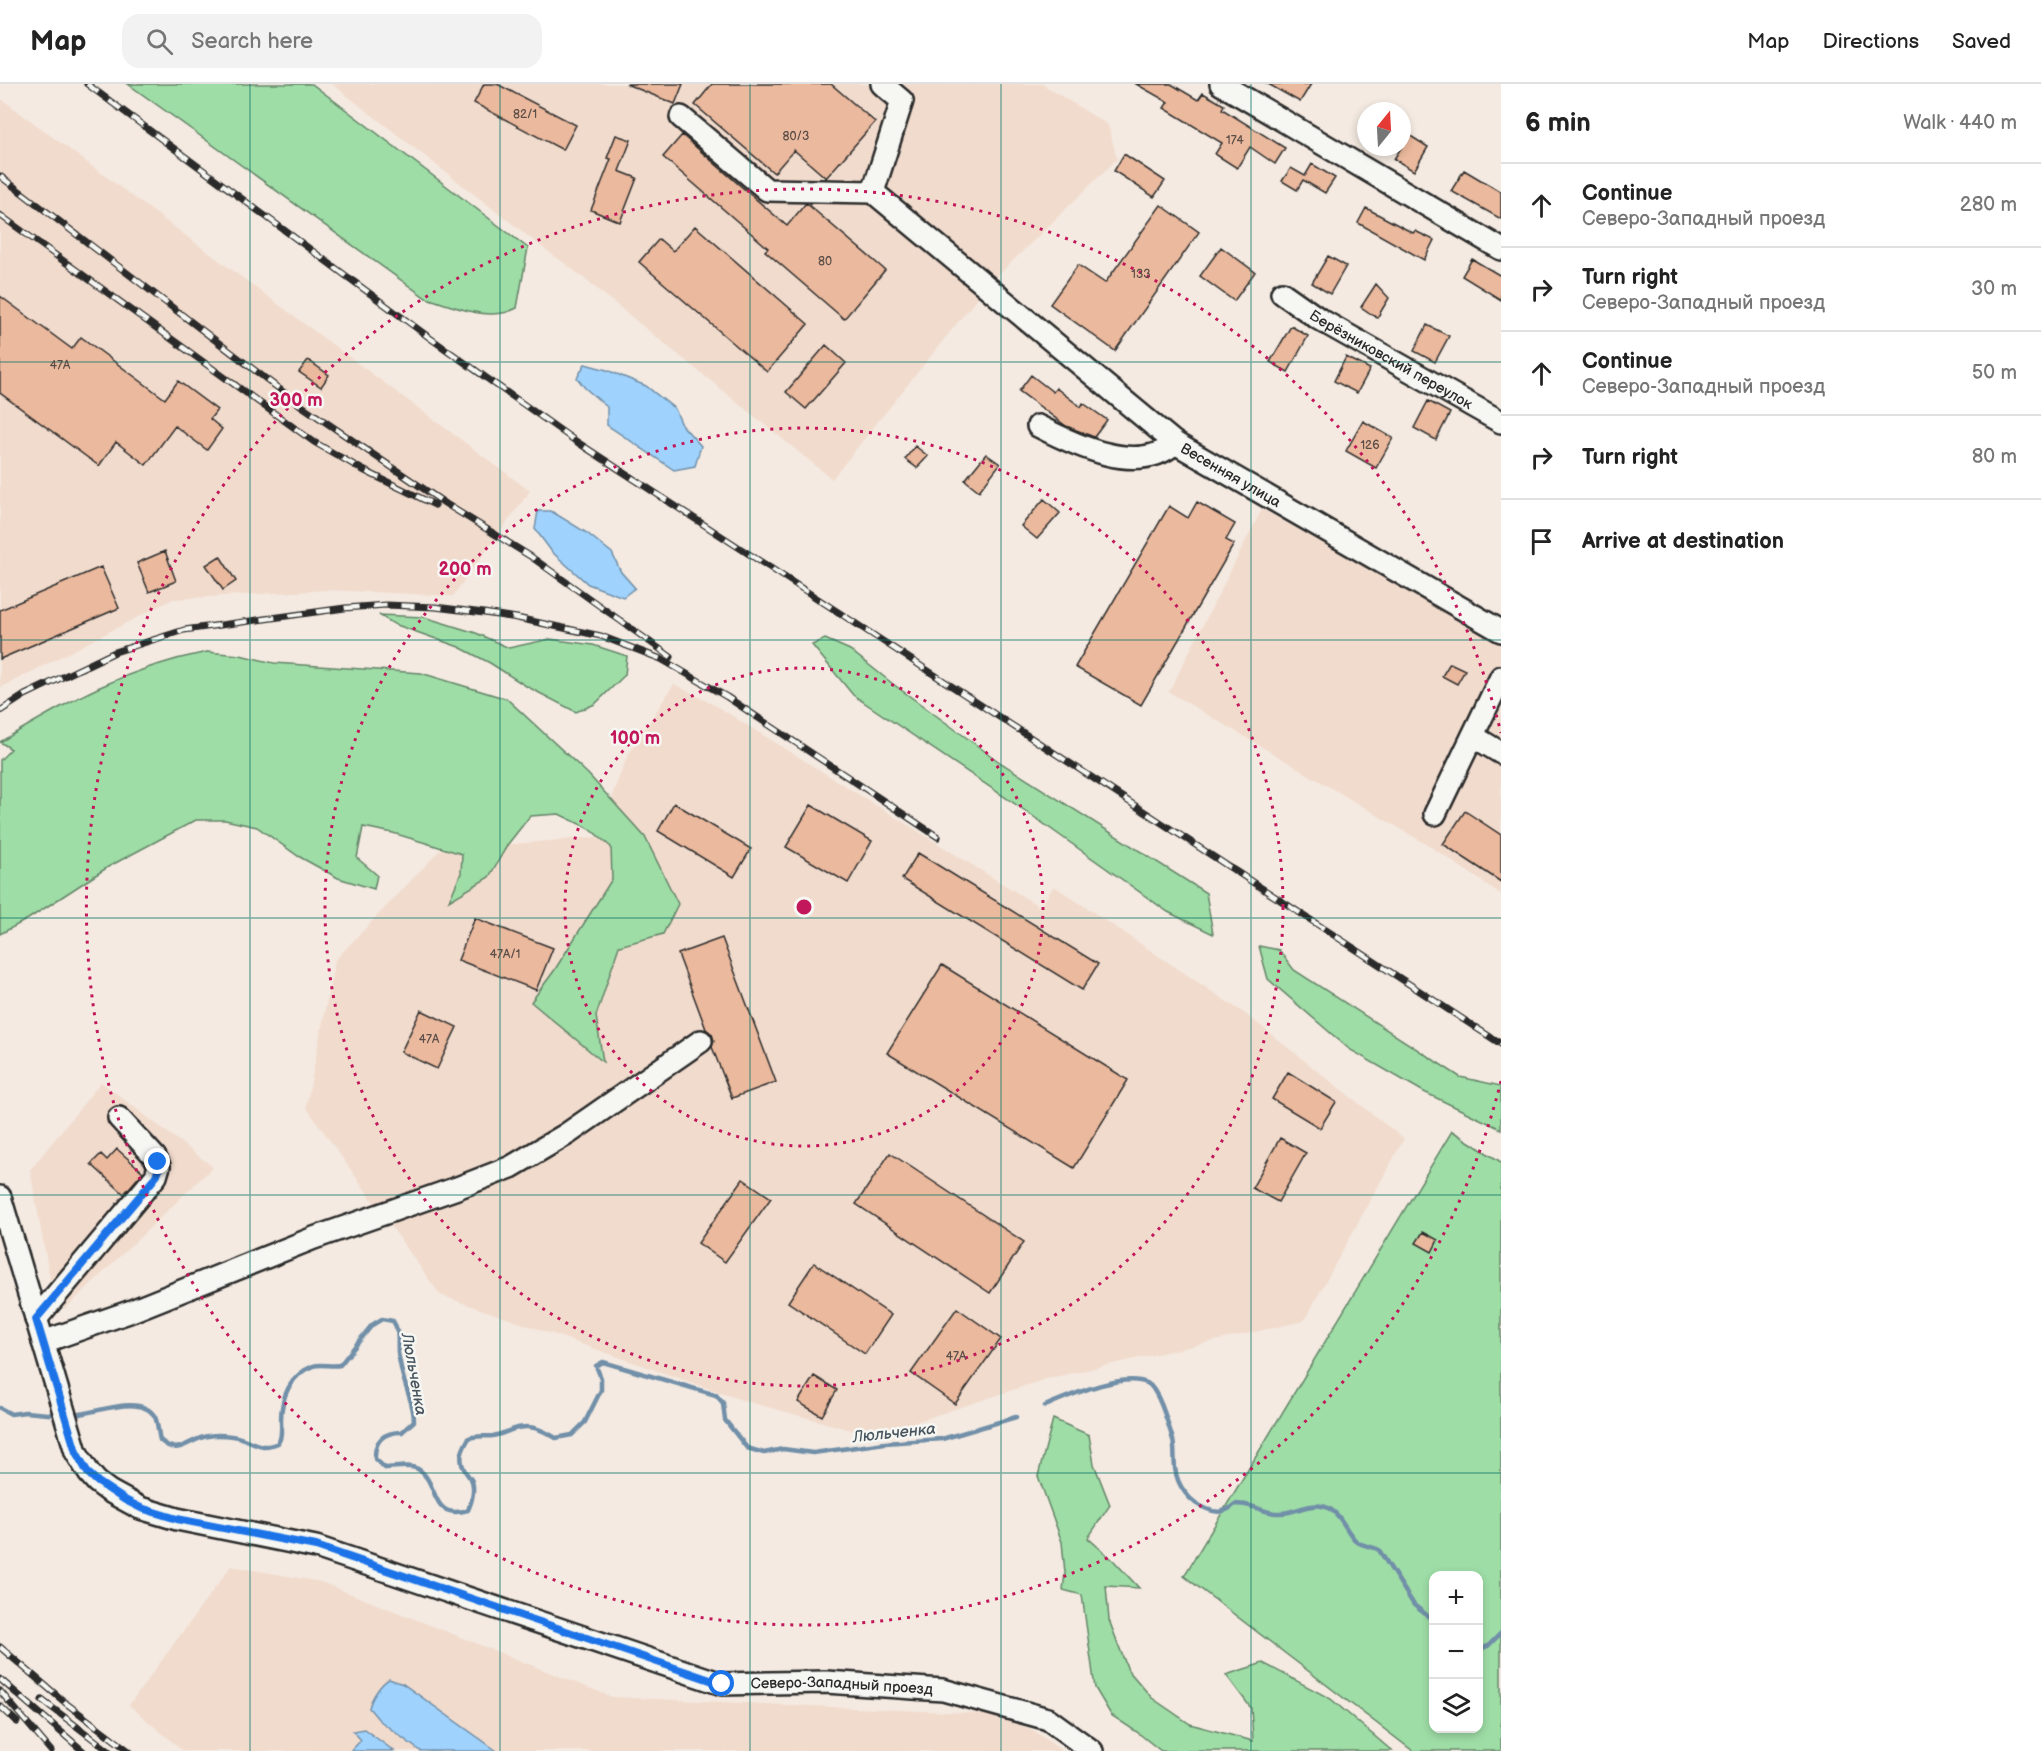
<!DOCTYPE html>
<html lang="en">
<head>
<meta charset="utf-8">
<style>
  :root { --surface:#fff; --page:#f2f2f2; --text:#222; --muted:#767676; --line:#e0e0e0 }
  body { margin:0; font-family:"Balsamiq Sans",sans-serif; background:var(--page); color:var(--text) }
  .controls { position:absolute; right:18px; bottom:18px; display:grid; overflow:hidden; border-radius:12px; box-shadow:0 3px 9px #0003 }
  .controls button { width:54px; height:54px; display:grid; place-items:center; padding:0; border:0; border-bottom:2px solid var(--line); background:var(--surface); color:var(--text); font:30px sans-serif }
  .compass { position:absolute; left:1357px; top:18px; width:54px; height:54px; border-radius:50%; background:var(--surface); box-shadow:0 3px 9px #0003; rotate:18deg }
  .stop { position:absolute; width:18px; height:18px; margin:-14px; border:4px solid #1a73e8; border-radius:50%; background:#fff }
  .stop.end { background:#1a73e8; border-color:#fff; box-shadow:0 2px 6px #0008 }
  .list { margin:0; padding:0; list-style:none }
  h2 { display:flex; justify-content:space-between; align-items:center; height:78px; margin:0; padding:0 24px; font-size:26px }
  h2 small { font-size:20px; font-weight:400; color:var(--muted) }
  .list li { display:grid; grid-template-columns:39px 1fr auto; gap:18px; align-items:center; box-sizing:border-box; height:84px; padding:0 24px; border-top:2px solid var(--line) }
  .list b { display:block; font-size:22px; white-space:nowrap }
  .list p { margin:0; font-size:20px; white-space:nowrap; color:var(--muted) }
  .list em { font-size:20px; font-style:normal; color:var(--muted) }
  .icon { flex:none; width:33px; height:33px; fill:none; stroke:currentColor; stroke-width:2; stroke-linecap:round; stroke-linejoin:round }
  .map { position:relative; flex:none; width:1501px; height:1667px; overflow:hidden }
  header { display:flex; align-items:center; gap:36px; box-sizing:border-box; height:84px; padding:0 30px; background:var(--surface); border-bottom:2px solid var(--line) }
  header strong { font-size:28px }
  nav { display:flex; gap:33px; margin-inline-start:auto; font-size:21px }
  .search { width:420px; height:54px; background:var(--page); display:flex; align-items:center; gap:15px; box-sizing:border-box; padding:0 21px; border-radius:18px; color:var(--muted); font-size:22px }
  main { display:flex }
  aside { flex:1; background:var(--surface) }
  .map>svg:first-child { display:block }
</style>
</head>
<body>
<header>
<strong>Map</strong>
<div class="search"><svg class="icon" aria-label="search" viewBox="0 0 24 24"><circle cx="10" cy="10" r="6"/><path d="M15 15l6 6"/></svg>Search here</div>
<nav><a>Map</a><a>Directions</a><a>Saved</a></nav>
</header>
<main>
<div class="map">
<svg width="1501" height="1667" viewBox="0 0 1501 1667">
  <rect width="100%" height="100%" fill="#f4eae1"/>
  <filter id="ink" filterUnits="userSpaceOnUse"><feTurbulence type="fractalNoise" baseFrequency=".0167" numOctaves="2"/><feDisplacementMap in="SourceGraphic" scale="12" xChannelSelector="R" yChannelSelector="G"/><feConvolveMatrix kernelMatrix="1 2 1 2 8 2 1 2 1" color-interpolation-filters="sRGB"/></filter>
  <g filter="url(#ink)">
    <!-- built -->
    <path fill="#f1dbcd" d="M332 0H1042L1108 41 1117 75 987 202 832 395 566 180 546 166Z
      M0 14 530 407 453 512 328 506 173 515 0 604Z
      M1262 425 1501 559V810L1431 763 1169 608Z
      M674 600 718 623 1040 823 1054 802 1244 929 1404 1055 1304 1237 1046 1295 873 1352 742 1316 440 1211 306 1023 335 876 440 766 609 752 613 709 627 673Z
      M101 998 213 1083 65 1225 51 1200 30 1086Z
      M231 1482 321 1498 612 1613 989 1630 1033 1646 1062 1667H183L129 1621Z"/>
    <!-- green -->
    <path fill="#9edda6" stroke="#648468" stroke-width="1.5" fill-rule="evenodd" d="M128 0H312L528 164 517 224C490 239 454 222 426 214Z
      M379 531 424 533 476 549 509 564 550 555 593 561 627 572 625 591 595 620 576 628 526 602 490 579 459 563 394 540Z
      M825 555 850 566 893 600 1001 679 1206 809 1213 850 1168 828 1027 728 853 611 812 561Z
      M207 568 240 571 274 579 421 589 507 615 588 690 645 753 678 820 663 850 619 862 596 932 603 978 531 918 554 887 612 795 611 763 590 745 559 730 530 732 508 760 489 793 449 817 461 789 462 770 393 749 363 743 357 774 377 791 374 805 338 794 298 772 257 743 225 736H196L108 783 28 835 0 850V676L11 665 0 658C70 616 126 584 207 568Z
      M1259 862 1279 866 1294 886 1460 993 1501 1002V1045L1424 1008 1349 965 1268 895Z
      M1452 1047 1501 1078V1667H1413L1184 1492ZM1434 1492H1478V1644H1434Z
      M1053 1335 1089 1351 1094 1380 1110 1421 1088 1454 1114 1477 1139 1504 1106 1502 1109 1536 1128 1586 1152 1614 1190 1640 1253 1657 1251 1624 1226 1591 1263 1579 1331 1615 1392 1667H1161L1137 1648 1111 1631 1095 1604 1082 1511 1063 1506 1065 1489 1062 1458 1038 1392Z"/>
    <!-- water -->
    <path fill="#9fd2fc" stroke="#718fa8" stroke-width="1.5" d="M585 280 607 286 646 302 675 325 682 341 701 362 695 382 674 386 607 341V323L585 304 577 294Z
      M538 427H551L587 449 612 469 621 488 635 504 623 513 588 500 552 468 535 445Z
      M389 1595 403 1600 497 1667H420L379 1636 369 1624C371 1615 380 1600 389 1595Z
      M364 1645 394 1667H351L361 1656 353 1647Z"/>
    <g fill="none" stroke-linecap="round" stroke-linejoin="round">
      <!-- stream -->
      <path stroke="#718fa8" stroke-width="4.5" d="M1045 1322C1069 1312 1122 1288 1147 1299 1159 1305 1169 1343 1173 1356 1175 1365 1174 1375 1175 1384 1177 1402 1190 1419 1207 1425 1218 1430 1226 1428 1235 1420 1241 1420 1248 1421 1254 1423 1263 1426 1271 1430 1281 1429 1294 1429 1309 1419 1322 1422 1341 1426 1344 1446 1357 1458 1363 1462 1372 1462 1379 1466L1414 1521 1434 1537
        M0 1324 11 1330 25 1328 59 1331
        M71 1331C92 1331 141 1308 155 1333 158 1339 158 1349 160 1356 179 1374 188 1355 208 1352 218 1350 236 1351 246 1356 259 1361 263 1365 278 1359L280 1355C282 1348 281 1343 281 1336 281 1314 290 1291 313 1282 321 1279 331 1283 340 1281L372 1241 382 1235 393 1237C400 1247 397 1257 398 1269 400 1278 401 1287 404 1296 408 1311 414 1321 414 1337L402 1348C384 1348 374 1356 375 1375L385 1384C395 1384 409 1380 418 1385 440 1399 429 1437 468 1426 472 1417 475 1407 472 1397 470 1393 466 1390 464 1385 458 1374 463 1364 469 1354 478 1351 484 1353 493 1352 499 1351 506 1348 511 1346 529 1339 541 1345 556 1354L572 1351 585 1338 601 1306V1294L596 1282 603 1278 716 1311 723 1319 725 1336 747 1364 764 1369 783 1365 813 1369 885 1359 942 1355 1016 1333
        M1478 1566 1488 1562 1501 1549"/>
    </g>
    <!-- building -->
    <path fill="#ebb99d" stroke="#2b2b2b" stroke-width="1.5" d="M484 0H497L576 41 563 66 474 19Z
      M626 0H683L675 20Z
      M712 0H831L875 38 826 94 794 66 774 89 695 21Z
      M1136 0H1171L1198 16 1203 9 1224 21 1222 25 1285 64 1275 80 1250 63 1237 84 1215 70 1222 59 1164 24 1168 18Z
      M1268 0H1311L1300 18Z
      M616 51 631 56 619 87 637 94 620 138 591 126 611 75 607 74Z
      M682 51 787 142 806 119 885 186 844 235 765 167 768 164 663 73Z
      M1409 51 1428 63 1414 87 1394 75Z
      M1124 70 1165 97 1154 113 1114 87Z
      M1312 80 1335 94 1325 109 1303 96 1297 106 1282 97 1291 84 1305 92Z
      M1464 86 1501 108V135L1451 107Z
      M1161 121 1199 148 1115 267 1050 220 1078 181 1105 199Z
      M1366 124 1413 149 1415 147 1434 156 1424 176 1358 139Z
      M695 142 808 240 767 288 639 178 659 155 673 167Z
      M1221 163 1255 188 1234 217 1200 192Z
      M1328 172 1346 182 1330 210 1312 199Z
      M1472 175 1501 192V216L1462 192Z
      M1376 200 1389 214 1377 234 1361 223Z
      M0 212 72 265 81 253 165 315 178 297 217 326 210 335 222 345 207 366 175 342 146 381 116 358 99 382 0 309Z
      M1427 241 1449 252 1435 278 1414 267Z
      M1291 242 1308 252 1288 288 1270 278Z
      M826 261 846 279 806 325 786 308Z
      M1346 273 1370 285 1357 309 1334 297Z
      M308 276 329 291 321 303 299 288Z
      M1031 291 1053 308 1056 304 1081 323 1083 319 1107 336 1094 353 1066 342 1019 307Z
      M1428 317 1450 329 1436 356 1414 344Z
      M1363 337 1393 354 1376 384 1346 367Z
      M915 362 928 372 917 384 905 375Z
      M986 370 1000 380 979 407 965 396Z
      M1044 415 1060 429 1037 455 1021 442Z
      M1197 418 1235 440 1226 456 1234 460 1141 621 1075 583 1169 422 1188 434Z
      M165 467 176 497 149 508 137 479Z
      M220 472 236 497 223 506 206 481Z
      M101 483 119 524 0 575V526Z
      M1450 579 1465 586 1457 600 1442 592Z
      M674 719 751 765 734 793 658 747Z
      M811 721 872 757 848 799 786 763Z
      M1465 727 1501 751V798L1443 760Z
      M918 769 1098 880 1082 906 902 795Z
      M475 834 553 864 536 906 458 876Z
      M722 854 776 998 732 1014 712 963 714 957 712 950 706 945 678 870Z
      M942 881 1128 996 1074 1084 887 969Z
      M421 926 457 943 437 985 401 968Z
      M1288 988 1336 1018 1320 1044 1272 1015Z
      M1280 1054 1306 1069 1278 1118 1252 1104Z
      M117 1065 143 1088 124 1110 91 1080 101 1070 107 1076Z
      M890 1069 1024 1158 990 1209 856 1120Z
      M743 1095 771 1114 725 1178 698 1159Z
      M1423 1148 1438 1156 1432 1168 1416 1159Z
      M814 1179 891 1231 865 1270 788 1218Z
      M957 1224 1001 1255 955 1320 911 1289Z
      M814 1292 837 1306 822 1332 798 1318Z"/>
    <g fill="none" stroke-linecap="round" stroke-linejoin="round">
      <defs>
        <g id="minor">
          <path d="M1221 0 1501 165"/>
          <path id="s1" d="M681 33 767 106 873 108 1175 359 1501 547"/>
          <path d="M873 108 902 17 882 0"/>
          <path id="s2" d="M1282 209 1319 235 1501 338"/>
          <path d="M1038 342C1075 361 1138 392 1175 359"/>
          <path d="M1473 652 1501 669"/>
          <path d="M1435 730 1501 593"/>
          <path id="s3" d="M0 1113 76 1368 89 1389 97 1398 109 1407 140 1424 177 1435 316 1463 722 1600 826 1598 943 1606 1048 1635 1092 1667"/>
          <path d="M36 1235 156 1092 159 1082 155 1073 119 1034"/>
          <path d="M43 1258 129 1228 314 1154 457 1104 511 1083 567 1050 701 957"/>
        </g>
      </defs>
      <!-- minor casing -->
      <use href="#minor" stroke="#2b2b2b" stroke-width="26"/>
      <!-- minor -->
      <use href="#minor" stroke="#f6f6f2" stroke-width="21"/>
      <defs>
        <path id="rail" d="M87 0 430 254 574 356 1501 960
          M0 92 299 320 446 420 530 472 671 573
          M0 131 314 358 363 386 435 421
          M0 627 25 611 115 568 184 546 345 524 386 521 435 523 484 529 517 534 601 552 661 575 727 613 938 753
          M0 1563 67 1620 129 1667
          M0 1595 83 1667
          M0 1607 51 1667
          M42 1616 109 1667
          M0 1622 17 1638"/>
      </defs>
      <!-- rail casing -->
      <use href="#rail" stroke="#2b2b2b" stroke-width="7"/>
      <!-- rail -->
      <use href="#rail" stroke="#f6f6f2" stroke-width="4.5" stroke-dasharray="14" stroke-linecap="butt"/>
    </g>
  </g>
  <g fill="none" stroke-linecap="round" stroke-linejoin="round" filter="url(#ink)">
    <!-- route -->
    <path stroke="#1a73e8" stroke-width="8" d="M158 1078V1088L154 1095 36 1235 76 1368 88 1389 98 1398 125 1416 141 1424 177 1435 316 1462 722 1600"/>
  </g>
  <!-- grid -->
  <path fill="none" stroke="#0f766e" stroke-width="1.5" stroke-opacity="0.55" d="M250 0V1667M500 0V1667M750 0V1667M1001 0V1667M1251 0V1667M0 278H1501M0 556H1501M0 834H1501M0 1111H1501M0 1389H1501"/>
  <!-- distance rings -->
  <g fill="none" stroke="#c2185b" stroke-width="3" stroke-dasharray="3 6">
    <circle cx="804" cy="823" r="239"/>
    <circle cx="804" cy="823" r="479"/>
    <path d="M1501 997A718 718 0 1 1 1501 649"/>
  </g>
  <g text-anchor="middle" stroke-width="5" stroke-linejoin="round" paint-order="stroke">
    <!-- number labels -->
    <g font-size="12" fill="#5b4e48">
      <text x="525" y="34">82/1</text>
      <text x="796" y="56">80/3</text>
      <text x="1235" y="60">174</text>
      <text x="825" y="181">80</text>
      <text x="1141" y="194">133</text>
      <text x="60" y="285">47А</text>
      <text x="1370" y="365">126</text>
      <text x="505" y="874">47А/1</text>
      <text x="429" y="959">47А</text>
      <text x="956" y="1276">47А</text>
    </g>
    <!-- street labels -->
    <g font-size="15" fill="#2b2b2b" stroke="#f6f6f2">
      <text dy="5" stroke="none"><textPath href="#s2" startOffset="128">Берёзниковский переулок</textPath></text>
      <text dy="5" stroke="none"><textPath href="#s1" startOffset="676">Весенняя улица</textPath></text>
      <text dy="5" stroke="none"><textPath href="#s3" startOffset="1082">Северо-Западный проезд</textPath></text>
    </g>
    <!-- water labels -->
    <g font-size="16" font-style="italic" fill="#48555f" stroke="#f6f6f2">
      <text transform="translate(415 1290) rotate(80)" y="6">Люльченка</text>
      <text transform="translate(894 1348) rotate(-6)" y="6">Люльченка</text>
    </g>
  </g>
  <circle cx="804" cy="823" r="9" fill="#c2185b" stroke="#f6f6f2" stroke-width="3"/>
  <g font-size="18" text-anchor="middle" font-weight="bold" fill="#c2185b" stroke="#f6f6f2" stroke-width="5" stroke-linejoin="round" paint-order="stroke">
    <text x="296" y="322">300 m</text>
    <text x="465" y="491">200 m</text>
    <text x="635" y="660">100 m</text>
  </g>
</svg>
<div class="controls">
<button>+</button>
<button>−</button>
<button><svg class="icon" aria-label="layers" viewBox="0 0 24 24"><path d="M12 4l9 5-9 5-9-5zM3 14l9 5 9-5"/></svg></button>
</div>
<svg class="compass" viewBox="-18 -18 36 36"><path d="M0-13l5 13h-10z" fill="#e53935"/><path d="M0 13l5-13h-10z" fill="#767676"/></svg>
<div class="stop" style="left:722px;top:1600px"></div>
<div class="stop end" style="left:158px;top:1078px"></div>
</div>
<aside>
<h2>6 min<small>Walk · 440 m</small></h2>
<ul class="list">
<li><svg class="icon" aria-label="ahead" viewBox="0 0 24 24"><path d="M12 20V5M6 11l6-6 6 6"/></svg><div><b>Continue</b><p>Северо-Западный проезд</p></div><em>280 m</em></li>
<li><svg class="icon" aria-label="right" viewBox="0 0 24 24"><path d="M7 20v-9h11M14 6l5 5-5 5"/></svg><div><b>Turn right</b><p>Северо-Западный проезд</p></div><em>30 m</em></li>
<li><svg class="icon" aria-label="ahead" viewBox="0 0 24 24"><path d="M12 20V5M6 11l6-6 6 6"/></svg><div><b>Continue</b><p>Северо-Западный проезд</p></div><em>50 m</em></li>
<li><svg class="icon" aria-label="right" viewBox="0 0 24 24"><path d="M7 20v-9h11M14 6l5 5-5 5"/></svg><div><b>Turn right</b></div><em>80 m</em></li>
<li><svg class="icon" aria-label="arrive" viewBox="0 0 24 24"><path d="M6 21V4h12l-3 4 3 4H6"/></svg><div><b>Arrive at destination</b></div></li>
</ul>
</aside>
</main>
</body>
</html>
